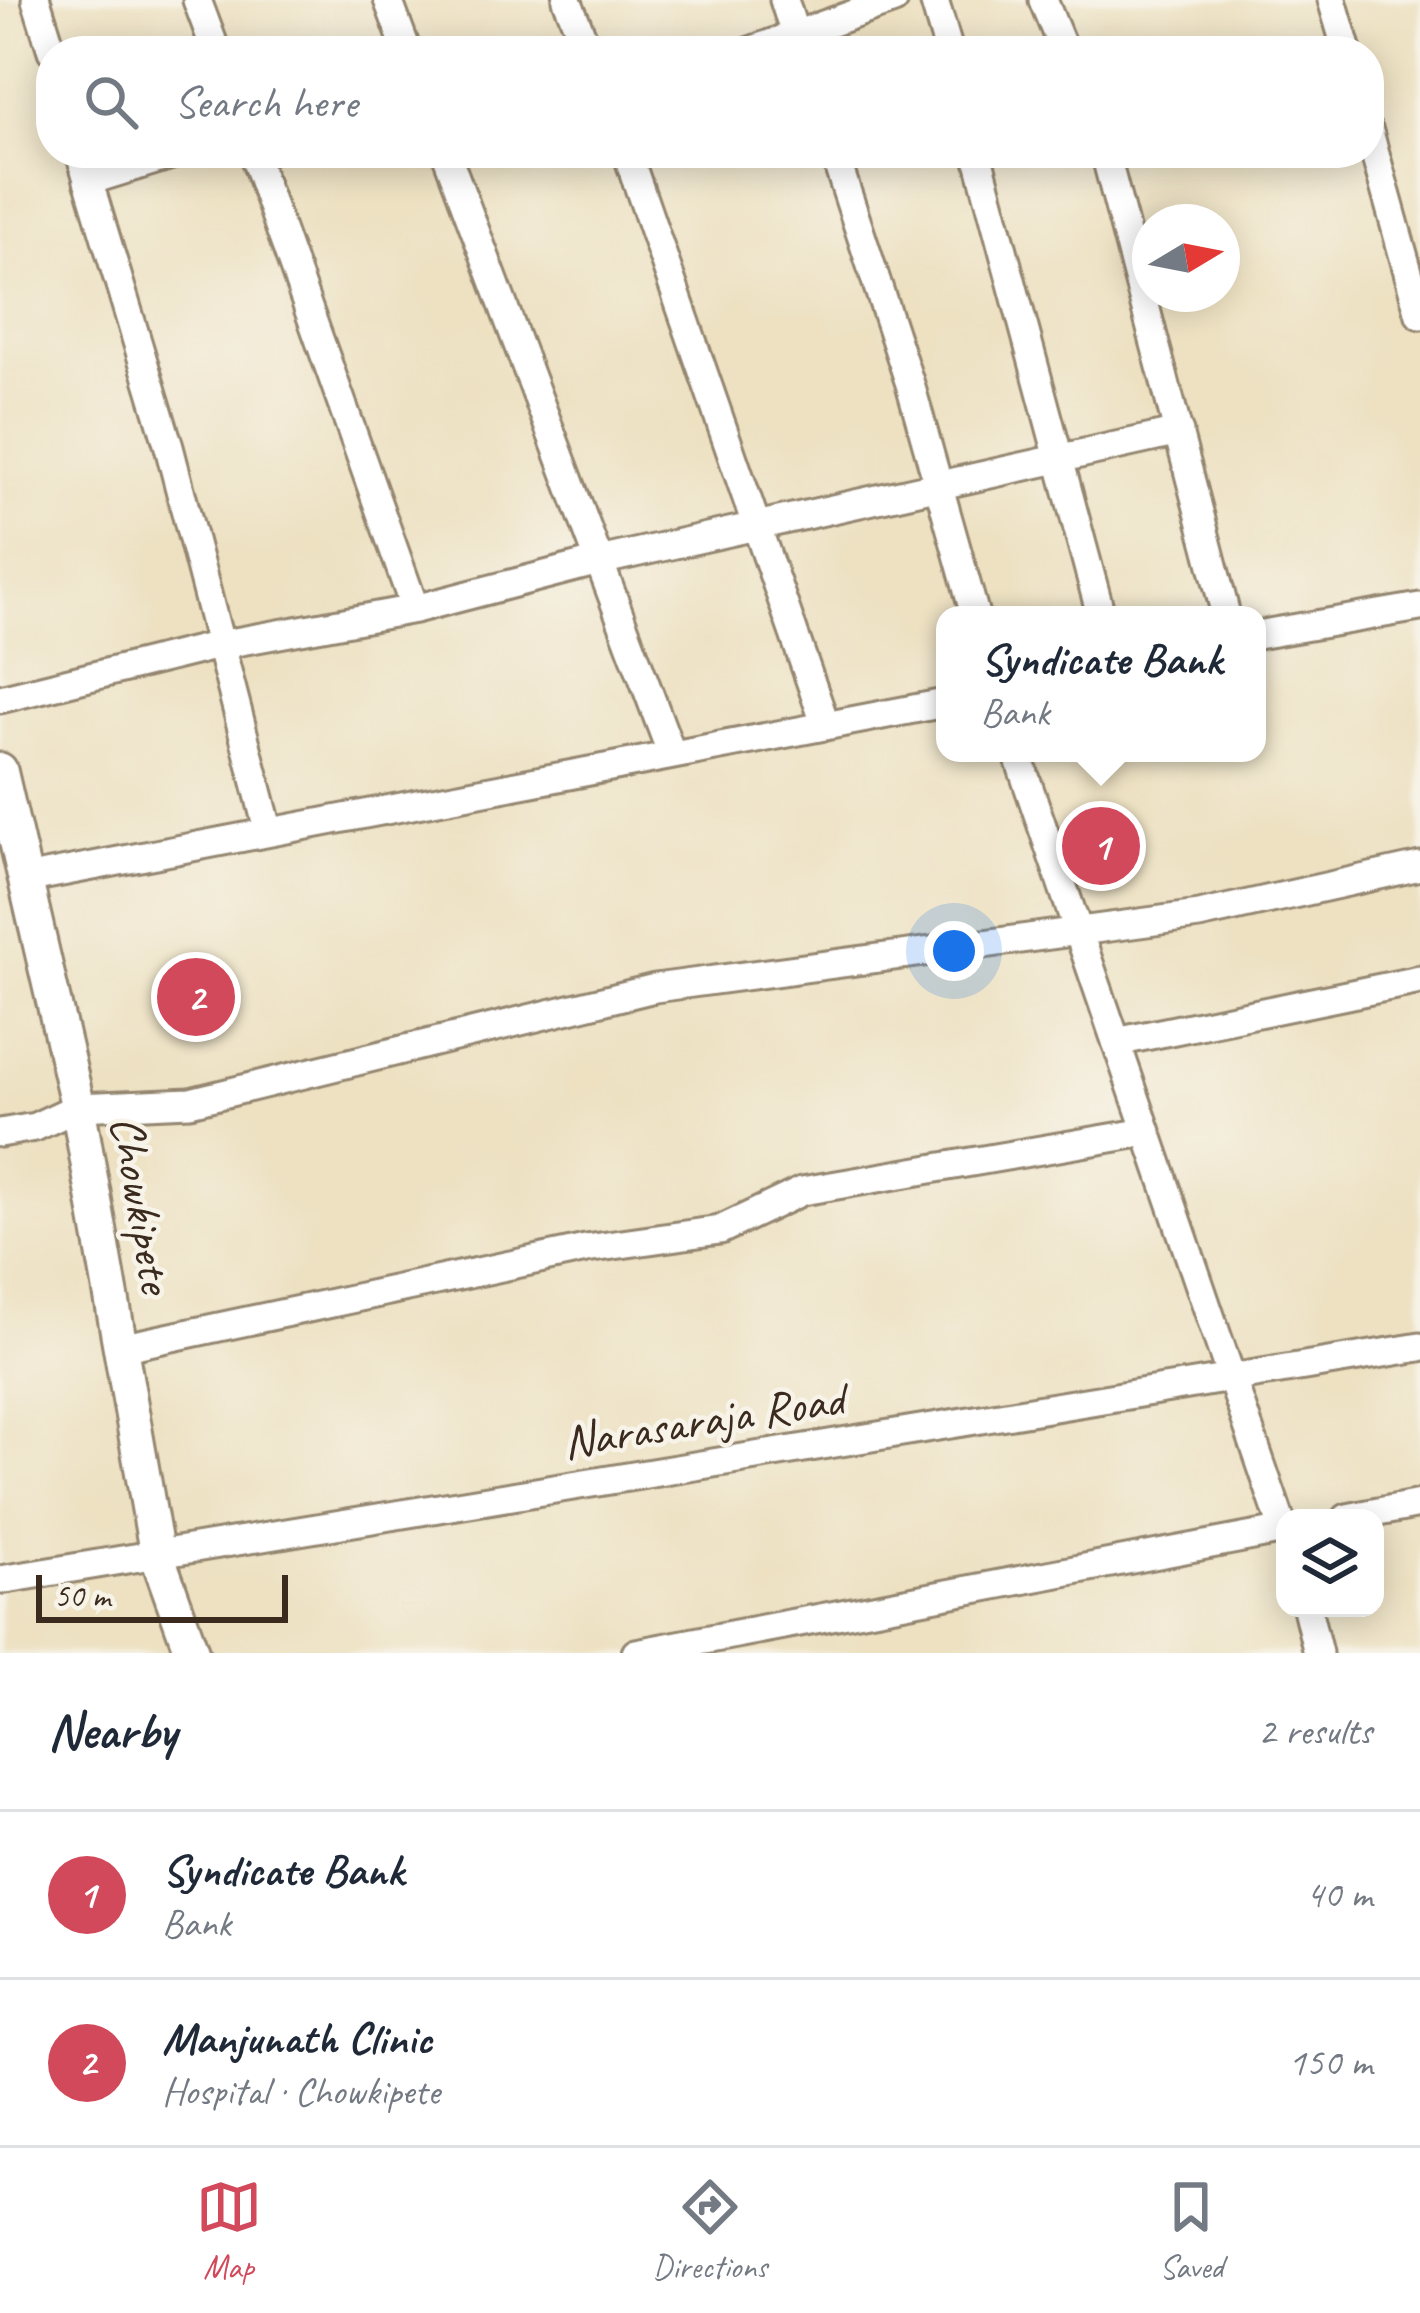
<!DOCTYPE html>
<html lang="en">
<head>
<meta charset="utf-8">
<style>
  :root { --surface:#fff; --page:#f6f6f7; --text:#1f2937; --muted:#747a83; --line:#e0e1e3; --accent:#d1495b }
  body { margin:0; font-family:Caveat,sans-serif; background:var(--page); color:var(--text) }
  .controls { position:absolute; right:36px; bottom:36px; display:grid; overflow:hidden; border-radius:24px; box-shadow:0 6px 30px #0003 }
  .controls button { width:108px; height:108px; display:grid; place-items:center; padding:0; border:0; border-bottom:3px solid var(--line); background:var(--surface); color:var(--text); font:60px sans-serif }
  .compass { position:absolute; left:1132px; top:204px; width:108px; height:108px; border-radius:50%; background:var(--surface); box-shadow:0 6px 30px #0003; rotate:80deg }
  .scale { position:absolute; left:36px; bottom:30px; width:252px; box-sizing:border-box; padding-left:12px; border:6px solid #3b2a1e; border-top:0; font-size:33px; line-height:42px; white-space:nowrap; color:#3b2a1e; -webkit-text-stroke:9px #f7f3e8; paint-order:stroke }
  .you { position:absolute; left:954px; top:951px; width:42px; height:42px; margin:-30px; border:9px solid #fff; border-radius:50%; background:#1a73e8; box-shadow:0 0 0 18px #1a73e833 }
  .badge { display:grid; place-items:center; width:78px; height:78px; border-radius:50%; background:var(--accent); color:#fff; font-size:39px; font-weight:700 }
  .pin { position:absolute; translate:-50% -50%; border:6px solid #fff; box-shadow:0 3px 12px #0006 }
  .popup { position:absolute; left:936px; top:606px; width:330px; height:156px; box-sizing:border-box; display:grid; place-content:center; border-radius:24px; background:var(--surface); filter:drop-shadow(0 3px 9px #0005); font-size:39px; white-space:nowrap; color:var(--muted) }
  .popup b { font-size:45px; color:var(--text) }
  .popup::after { content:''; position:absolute; left:50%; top:100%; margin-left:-24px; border:24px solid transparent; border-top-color:var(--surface) }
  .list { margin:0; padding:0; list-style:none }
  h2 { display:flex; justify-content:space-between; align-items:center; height:156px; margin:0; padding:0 48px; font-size:51px }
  h2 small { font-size:39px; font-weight:400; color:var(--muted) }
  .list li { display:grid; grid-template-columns:78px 1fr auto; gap:36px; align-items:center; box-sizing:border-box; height:168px; padding:0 48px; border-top:3px solid var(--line) }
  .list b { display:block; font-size:45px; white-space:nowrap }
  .list p { margin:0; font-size:39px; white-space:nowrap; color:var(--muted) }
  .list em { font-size:39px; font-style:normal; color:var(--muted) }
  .icon { flex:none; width:66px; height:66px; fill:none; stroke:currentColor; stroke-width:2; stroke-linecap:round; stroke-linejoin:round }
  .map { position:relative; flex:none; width:1420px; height:1653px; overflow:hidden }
  .search { position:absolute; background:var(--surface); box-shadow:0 6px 30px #0003; left:36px; right:36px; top:36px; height:132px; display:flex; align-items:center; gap:30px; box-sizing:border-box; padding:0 42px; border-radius:48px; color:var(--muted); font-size:45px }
  .sheet { height:492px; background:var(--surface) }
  nav { display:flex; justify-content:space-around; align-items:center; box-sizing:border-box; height:168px; border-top:3px solid var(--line); background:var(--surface); font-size:33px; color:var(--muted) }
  nav a { display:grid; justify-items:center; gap:6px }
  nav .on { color:var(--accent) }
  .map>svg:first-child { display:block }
</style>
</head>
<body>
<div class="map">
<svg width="1420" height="1653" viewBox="0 0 1420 1653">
  <rect width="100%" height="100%" fill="#f7f3e8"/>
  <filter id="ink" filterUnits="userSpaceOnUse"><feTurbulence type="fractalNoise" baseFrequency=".00833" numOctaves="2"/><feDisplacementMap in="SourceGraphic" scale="24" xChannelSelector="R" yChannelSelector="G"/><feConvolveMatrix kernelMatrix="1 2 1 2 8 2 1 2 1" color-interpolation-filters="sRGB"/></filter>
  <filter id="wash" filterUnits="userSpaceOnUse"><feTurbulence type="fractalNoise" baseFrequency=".004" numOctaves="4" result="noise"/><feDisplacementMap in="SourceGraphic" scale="48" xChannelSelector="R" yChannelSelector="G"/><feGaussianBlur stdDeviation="2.7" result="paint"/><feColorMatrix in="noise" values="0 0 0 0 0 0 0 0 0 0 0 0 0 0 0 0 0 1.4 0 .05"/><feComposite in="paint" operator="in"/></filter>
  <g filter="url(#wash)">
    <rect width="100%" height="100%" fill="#ede1c2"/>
  </g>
  <g filter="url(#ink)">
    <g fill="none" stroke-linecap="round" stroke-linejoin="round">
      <defs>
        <path id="minor" d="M36 0 52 51
          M197 0 216 51
          M388 0 407 51
          M567 0 588 51
          M784 0 799 47
          M934 0 949 51
          M1043 0 1064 51
          M1332 0 1347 51
          M750 51 894 0
          M1369 132 1420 315
          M80 153 169 447 268 829
          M253 153 415 609 599 561 1179 432
          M446 153 672 755
          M627 153 826 726
          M834 153 910 384 975 615
          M977 153 1101 615
          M1105 153 1226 615
          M88 181 178 153
          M1257 635 1420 607
          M0 699 219 645 415 609
          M1017 753 1285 1534
          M25 879 945 703
          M1116 1042 1420 980
          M0 1133 35 1127 78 1107 190 1102 655 988 1199 915 1420 866
          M120 1348 586 1249 720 1230 802 1191 1146 1132
          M1347 1518 1420 1504
          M0 1580 1420 1347
          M1307 1608 1318 1653
          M636 1653 1285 1530"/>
        <path id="tertiary" d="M0 770 78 1107 157 1555 192 1653"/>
      </defs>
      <!-- minor casing -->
      <use href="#minor" stroke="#948670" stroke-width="33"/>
      <!-- tertiary casing -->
      <use href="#tertiary" stroke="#948670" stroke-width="39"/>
      <!-- minor -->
      <use href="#minor" stroke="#fff" stroke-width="27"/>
      <!-- tertiary -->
      <use href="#tertiary" stroke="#fff" stroke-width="33"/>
    </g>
  </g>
  <g text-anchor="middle" stroke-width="9" stroke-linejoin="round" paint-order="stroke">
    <!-- street labels -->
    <g font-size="48" fill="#3b2a1e" stroke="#f7f3e8">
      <text transform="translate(143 1204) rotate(80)" y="17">Chowkipete</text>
      <text transform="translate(703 1419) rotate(-9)" y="17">Narasaraja Road</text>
    </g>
  </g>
</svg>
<div class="controls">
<button><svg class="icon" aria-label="layers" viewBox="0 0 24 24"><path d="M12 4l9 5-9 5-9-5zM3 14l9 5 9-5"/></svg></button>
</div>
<svg class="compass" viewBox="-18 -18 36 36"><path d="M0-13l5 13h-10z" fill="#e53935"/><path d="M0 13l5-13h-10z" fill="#747a83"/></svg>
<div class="scale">50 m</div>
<div class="you"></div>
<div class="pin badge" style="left:1101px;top:846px">1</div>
<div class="popup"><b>Syndicate Bank</b>Bank</div>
<div class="pin badge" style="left:196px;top:997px">2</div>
<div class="search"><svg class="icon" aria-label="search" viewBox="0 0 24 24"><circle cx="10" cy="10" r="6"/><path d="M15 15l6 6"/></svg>Search here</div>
</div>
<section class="sheet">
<h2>Nearby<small>2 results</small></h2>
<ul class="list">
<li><span class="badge">1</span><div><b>Syndicate Bank</b><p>Bank</p></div><em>40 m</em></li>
<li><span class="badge">2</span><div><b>Manjunath Clinic</b><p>Hospital · Chowkipete</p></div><em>150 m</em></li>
</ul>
</section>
<nav>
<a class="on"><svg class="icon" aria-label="map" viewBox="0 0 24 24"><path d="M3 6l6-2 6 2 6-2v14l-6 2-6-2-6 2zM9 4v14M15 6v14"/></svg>Map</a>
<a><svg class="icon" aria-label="directions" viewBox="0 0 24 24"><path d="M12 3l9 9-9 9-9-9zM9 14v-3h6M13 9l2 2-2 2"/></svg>Directions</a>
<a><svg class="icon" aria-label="saved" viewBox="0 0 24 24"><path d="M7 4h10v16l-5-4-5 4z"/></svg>Saved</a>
</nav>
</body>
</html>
